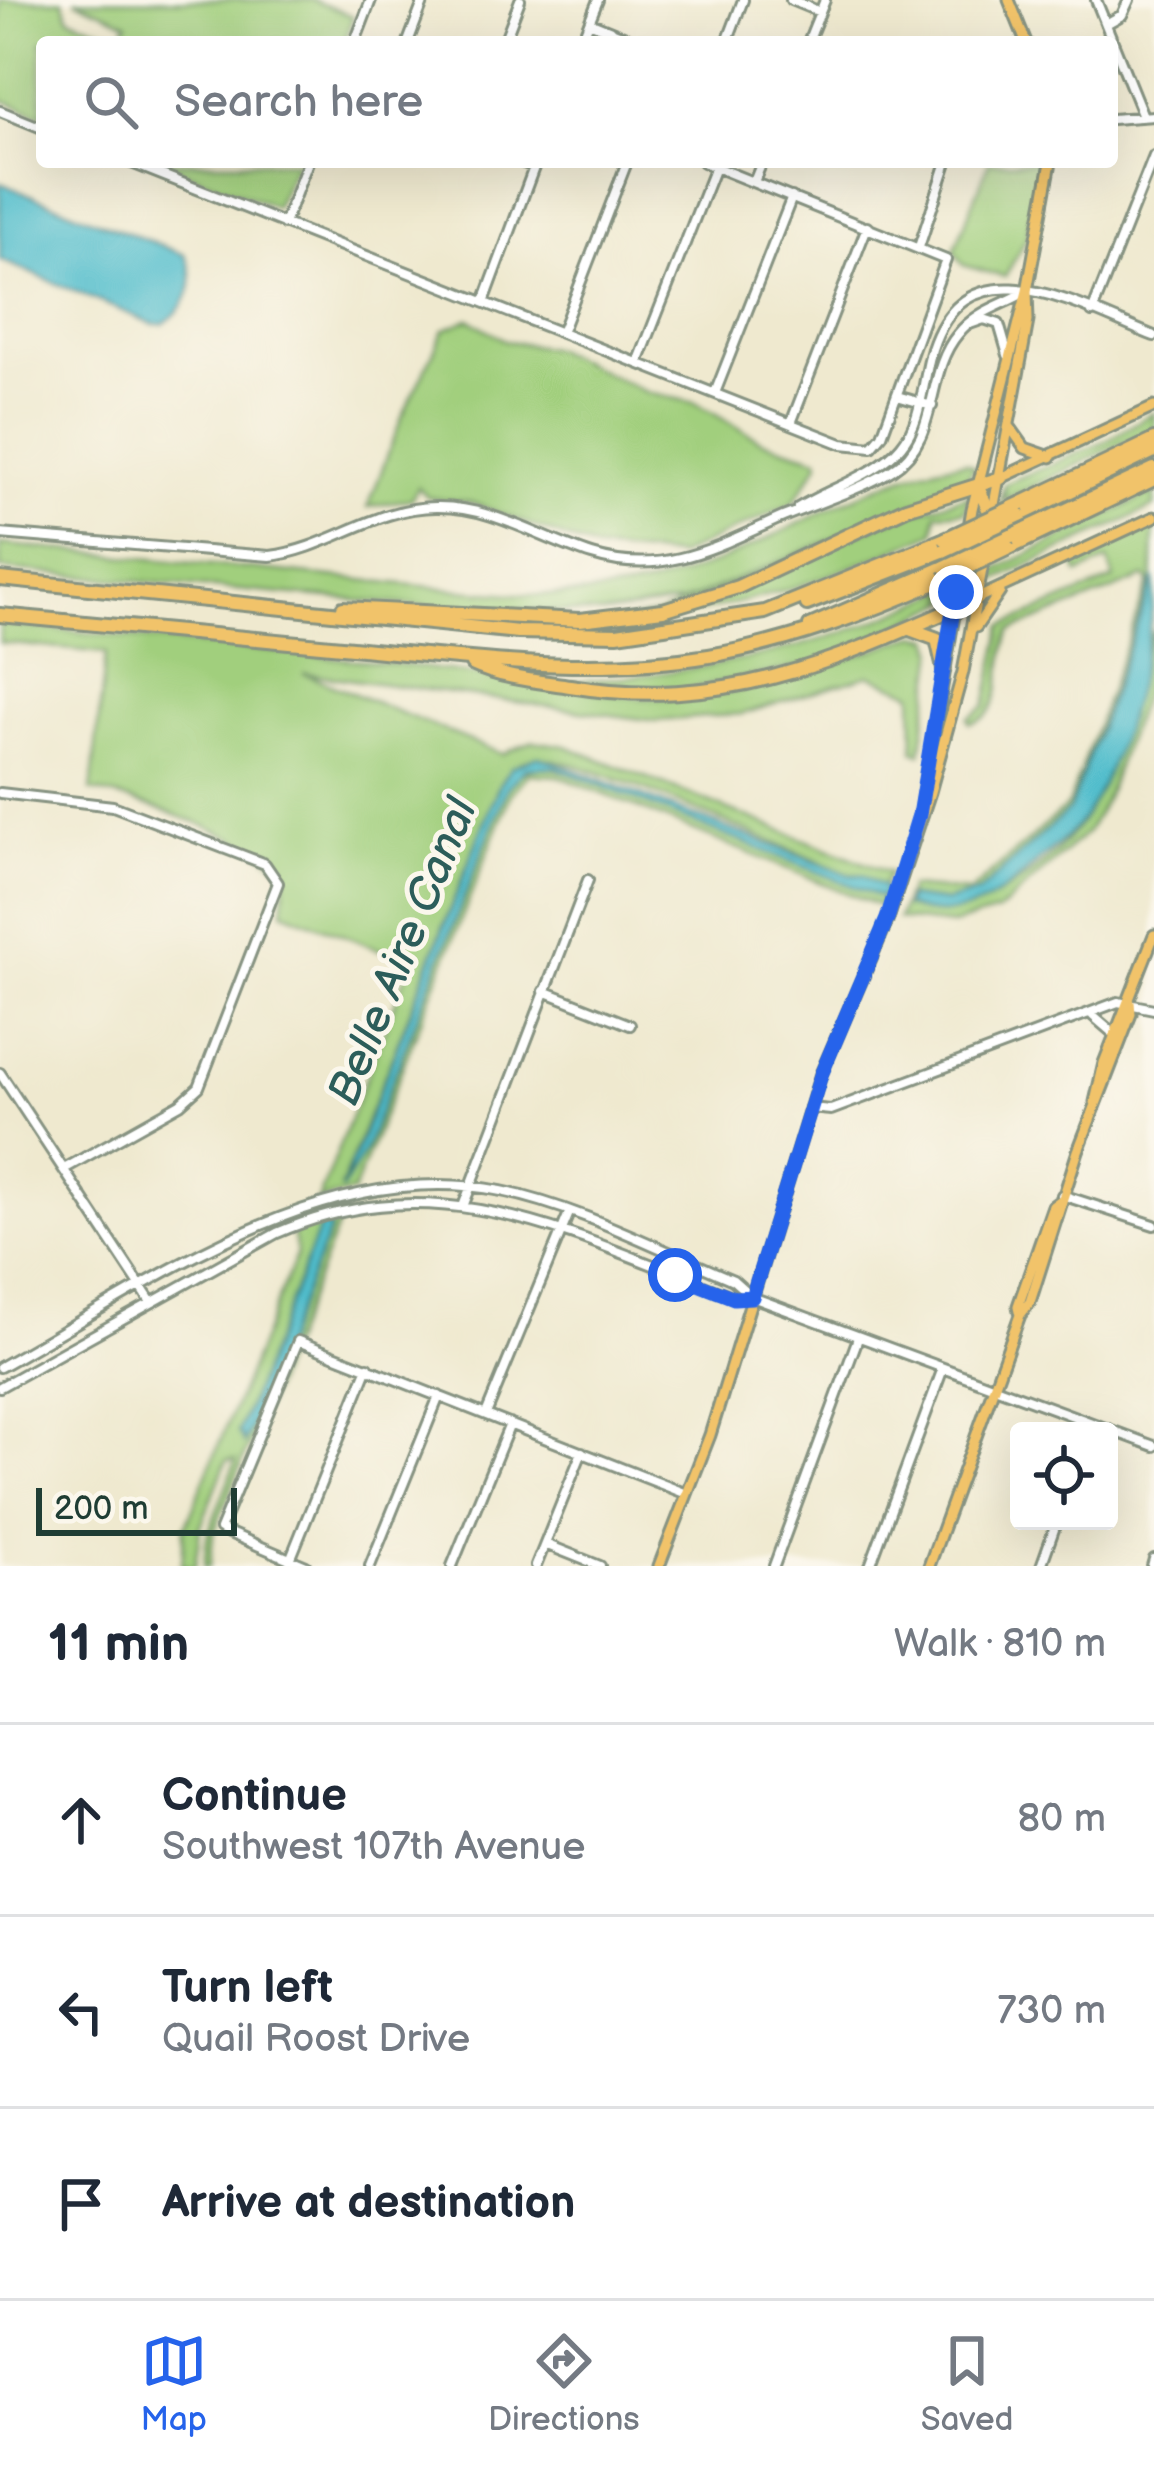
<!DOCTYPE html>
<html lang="en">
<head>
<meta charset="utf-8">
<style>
  :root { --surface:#fff; --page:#f6f6f7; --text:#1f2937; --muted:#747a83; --line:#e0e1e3; --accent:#2563eb }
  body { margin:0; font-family:"Balsamiq Sans",sans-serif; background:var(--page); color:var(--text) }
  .controls { position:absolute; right:36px; bottom:36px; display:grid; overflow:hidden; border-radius:12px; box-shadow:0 12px 48px #0002 }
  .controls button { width:108px; height:108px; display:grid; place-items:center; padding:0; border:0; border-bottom:3px solid var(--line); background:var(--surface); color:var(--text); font:60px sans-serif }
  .scale { position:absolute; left:36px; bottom:30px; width:201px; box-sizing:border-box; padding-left:12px; border:6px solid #1f3d34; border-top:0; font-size:33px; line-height:42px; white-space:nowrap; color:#1f3d34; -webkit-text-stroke:9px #fbf7ec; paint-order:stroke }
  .stop { position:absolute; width:36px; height:36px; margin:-27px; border:9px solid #2563eb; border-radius:50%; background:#fff }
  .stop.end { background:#2563eb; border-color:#fff; box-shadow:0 3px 12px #0008 }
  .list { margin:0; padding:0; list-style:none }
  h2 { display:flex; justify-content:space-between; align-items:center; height:156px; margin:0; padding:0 48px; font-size:51px }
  h2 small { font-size:39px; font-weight:400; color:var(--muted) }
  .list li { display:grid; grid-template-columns:78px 1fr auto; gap:36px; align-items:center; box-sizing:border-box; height:192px; padding:0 48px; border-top:3px solid var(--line) }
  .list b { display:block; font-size:45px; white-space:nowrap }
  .list p { margin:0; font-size:39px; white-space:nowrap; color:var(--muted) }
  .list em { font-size:39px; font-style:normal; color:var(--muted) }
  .icon { flex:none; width:66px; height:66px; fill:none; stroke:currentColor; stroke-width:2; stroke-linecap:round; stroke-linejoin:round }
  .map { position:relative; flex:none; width:1154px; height:1566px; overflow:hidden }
  .search { position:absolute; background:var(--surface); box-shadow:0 12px 48px #0002; left:36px; right:36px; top:36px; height:132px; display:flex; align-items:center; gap:30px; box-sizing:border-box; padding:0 42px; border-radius:12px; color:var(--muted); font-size:45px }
  .sheet { height:732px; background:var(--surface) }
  nav { display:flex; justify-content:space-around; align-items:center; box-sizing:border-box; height:168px; border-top:3px solid var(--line); background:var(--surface); font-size:33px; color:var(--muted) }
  nav a { display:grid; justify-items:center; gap:6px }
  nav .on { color:var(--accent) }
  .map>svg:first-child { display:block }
</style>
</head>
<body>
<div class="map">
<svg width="1154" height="1566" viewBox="0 0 1154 1566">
  <rect width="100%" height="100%" fill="#fbf7ec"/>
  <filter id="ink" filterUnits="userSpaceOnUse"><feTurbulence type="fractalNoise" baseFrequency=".00833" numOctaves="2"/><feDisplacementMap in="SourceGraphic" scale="24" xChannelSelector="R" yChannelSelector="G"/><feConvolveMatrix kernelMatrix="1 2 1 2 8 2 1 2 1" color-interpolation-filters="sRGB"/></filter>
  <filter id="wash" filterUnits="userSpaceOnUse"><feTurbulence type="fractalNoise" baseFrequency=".004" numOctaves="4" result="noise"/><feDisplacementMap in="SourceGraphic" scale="48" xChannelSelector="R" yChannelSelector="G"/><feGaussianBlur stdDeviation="2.7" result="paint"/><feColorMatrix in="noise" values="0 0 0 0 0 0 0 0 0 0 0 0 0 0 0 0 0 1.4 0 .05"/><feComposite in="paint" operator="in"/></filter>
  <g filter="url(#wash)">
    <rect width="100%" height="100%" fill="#efe9cf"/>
    <!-- green -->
    <path fill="#a1cf7d" stroke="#608658" stroke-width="3" fill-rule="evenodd" d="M0 0H63L69 17 119 36 128 23 75 0H312L353 16 344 42H42V116L0 99Z
      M159 162H297L275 207Z
      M989 162H1039L1027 237 1005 277 963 265 954 251Z
      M469 319 506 341 554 349 646 392 695 403 762 441 818 458 819 463 793 503 678 556 596 550 473 503 428 497 418 487 411 499 368 507 402 417 444 330Z
      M1154 412V428L1004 500 1005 488 988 574 1154 492V507L985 585 1004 484 1105 442Z
      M966 462 975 467 960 485 683 602 603 614 409 605 0 569V544C124 557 248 569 372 581 462 589 555 605 644 586 752 563 865 472 966 462Z
      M969 495 965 511 937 513 934 532C832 578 734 614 618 621L658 614 889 520Z
      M1154 525 1152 584 1070 809 978 893 946 902 908 898 905 906C968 934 1057 864 1088 811 1120 756 1130 688 1154 629V664L1105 800 1087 832 998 912 952 925 898 919 909 887 970 892 1068 805 1149 582 1145 577 1011 631C996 660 1009 717 970 723L968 718 986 705 1003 626 1114 579 1108 560 1079 574 1074 563Z
      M948 588 949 601 819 663 674 692 571 681C701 674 834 648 948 588Z
      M0 624 406 665 639 698H694L775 684 916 635 932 638 936 650 921 753 914 751 913 693 869 675 742 714 656 721 303 673 502 754 533 741 566 746 890 873 882 887 862 875H850C795 853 579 754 535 758 519 759 507 773 499 785L340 1189 364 1152 507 788C530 755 555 768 587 780L876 894 882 898 879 906 559 776 529 774 511 794 353 1192 318 1201 411 962 283 911 286 875C268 841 132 798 91 791L106 653 0 643Z
      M342 1215 213 1535 210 1566H204L207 1536 236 1460H227L200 1528 195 1566H182L184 1530 297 1253 292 1231ZM327 1224 330 1230 244 1440 238 1432 320 1228Z"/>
    <!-- water -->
    <path fill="#51bdcc" stroke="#387d80" stroke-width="3" d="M0 183 185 255C200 283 187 308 163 324H153L0 260Z
      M1154 578C1154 642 1121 759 1086 814 1075 831 1057 845 1041 859 1000 897 963 928 905 906L908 897 946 902 978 893 1070 809Z
      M538 756 850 875H862L885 888 882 898 555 767 526 768 507 788 364 1152 341 1190 499 785 511 767Z
      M327 1224 330 1229 244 1443 238 1432 320 1226Z"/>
  </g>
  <g filter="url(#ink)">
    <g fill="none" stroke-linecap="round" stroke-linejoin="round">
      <defs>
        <path id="minor" d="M791 0 820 12
          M1096 0 1143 116
          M589 22 638 42
          M1106 24 1122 15 1129 0
          M355 42 371 0
          M408 42 424 0
          M504 42 520 0
          M581 42 598 0
          M727 42 743 0
          M808 42 825 0
          M0 111 42 128
          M1112 119 1154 116
          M129 162 842 444 872 447 882 435 946 260 703 162
          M521 162 534 167
          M754 182 762 162
          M284 224 308 162
          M919 247 947 162
          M484 302 536 162
          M1092 312 1154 156
          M970 324 984 319 999 324 1008 355
          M561 333 627 162
          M638 363 715 167
          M715 393 792 197
          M897 396 932 406
          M791 423 867 227
          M798 508C830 488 877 475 901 446 923 420 922 381 932 349 968 238 1082 308 1154 336
          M0 534 270 556C329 549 375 507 436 507 492 506 539 538 592 555 665 578 719 545 783 517 819 502 858 491 892 470 941 439 924 374 958 334 977 310 1002 306 1027 291
          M0 793 113 806 265 864 278 883 199 1087 180 1104 64 1169
          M544 991 630 1025
          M1093 1016 1114 1034
          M0 1073 151 1302
          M810 1108 831 1110 1118 1002 1154 1009
          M1062 1195 1154 1225
          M464 1204 588 880
          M0 1367C148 1285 322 1155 501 1191 580 1207 658 1249 733 1280L752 1297 1154 1446
          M0 1387 277 1233C443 1161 580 1239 734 1297H752
          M486 1414 569 1213
          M545 1544 600 1566
          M290 1560 368 1367
          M306 1566 220 1529 298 1341 687 1494
          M370 1566 439 1396
          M452 1566 510 1424
          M536 1566 582 1452
          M774 1566 858 1338
          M870 1566 942 1371
          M1041 1566 1057 1521
          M1152 1566 1154 1559"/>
        <path id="major" d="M1009 0 1026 42
          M1010 427 1025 448 1051 457
          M1001 478 1154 407
          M978 598 1154 517
          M976 627 1000 592
          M922 805 972 509 1027 291 1051 162
          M1095 1102 1104 1063 1154 935
          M1020 1315 1018 1306 1053 1206 1061 1200
          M659 1566 710 1435 821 1074 888 919 930 792 963 672 1028 321 1027 291
          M929 1566 1020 1315 1030 1302 1078 1151 1131 1014 1130 1002"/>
        <path id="highway" d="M978 487 993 520
          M1022 503 1154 440
          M1020 515 1154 451
          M1011 536 1154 469
          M1009 548 1154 479
          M0 579 518 632 617 634 765 612 945 539
          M807 604 943 551
          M343 608 580 620 663 610 738 587 906 508 1001 478
          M0 615C121 626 242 638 363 649 478 660 594 675 709 656 791 642 867 613 942 580
          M810 626 945 567
          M910 629 937 639 944 669
          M472 664C502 678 537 681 570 686 728 712 837 660 978 598"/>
      </defs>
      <!-- minor casing -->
      <use href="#minor" stroke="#879382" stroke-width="14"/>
      <!-- major casing -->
      <use href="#major" stroke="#879382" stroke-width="15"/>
      <!-- highway casing -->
      <use href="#highway" stroke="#879382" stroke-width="18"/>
      <!-- minor -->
      <use href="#minor" stroke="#fff" stroke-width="8"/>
      <!-- major -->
      <use href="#major" stroke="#f1c36a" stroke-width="9"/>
      <!-- highway -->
      <use href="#highway" stroke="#f1c36a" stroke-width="12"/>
      <defs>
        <path id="highway-bridge" d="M945 539 1022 503
          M943 551 1020 515
          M945 567 1011 536
          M942 580 1009 548"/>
      </defs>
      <!-- highway-bridge casing -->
      <use href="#highway-bridge" stroke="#879382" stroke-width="18" stroke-linecap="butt"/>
      <!-- highway-bridge -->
      <use href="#highway-bridge" stroke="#f1c36a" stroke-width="12"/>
    </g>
  </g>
  <g fill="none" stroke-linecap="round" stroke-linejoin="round" filter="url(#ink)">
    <!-- route -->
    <path stroke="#2563eb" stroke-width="15" d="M675 1275 734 1298 752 1297 821 1075 887 919 919 815 956 592"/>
  </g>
  <g text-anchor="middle" stroke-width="10" stroke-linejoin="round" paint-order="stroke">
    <!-- water labels -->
    <g font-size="45" font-style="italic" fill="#2c5d5a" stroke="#fbf7ec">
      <text transform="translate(401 951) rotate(-68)" y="16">Belle Aire Canal</text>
    </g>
  </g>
</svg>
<div class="controls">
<button><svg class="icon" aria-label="locate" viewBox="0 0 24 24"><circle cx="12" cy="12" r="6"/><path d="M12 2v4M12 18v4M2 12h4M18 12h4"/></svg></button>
</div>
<div class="scale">200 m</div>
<div class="stop" style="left:675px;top:1275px"></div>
<div class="stop end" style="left:956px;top:592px"></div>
<div class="search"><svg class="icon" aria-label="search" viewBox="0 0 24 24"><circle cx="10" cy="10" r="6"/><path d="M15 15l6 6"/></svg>Search here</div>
</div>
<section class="sheet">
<h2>11 min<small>Walk · 810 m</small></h2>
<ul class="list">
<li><svg class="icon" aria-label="ahead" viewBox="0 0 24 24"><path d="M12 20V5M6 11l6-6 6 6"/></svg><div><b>Continue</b><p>Southwest 107th Avenue</p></div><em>80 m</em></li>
<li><svg class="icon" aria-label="left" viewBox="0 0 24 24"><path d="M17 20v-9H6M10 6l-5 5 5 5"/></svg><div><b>Turn left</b><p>Quail Roost Drive</p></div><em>730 m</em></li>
<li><svg class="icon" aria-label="arrive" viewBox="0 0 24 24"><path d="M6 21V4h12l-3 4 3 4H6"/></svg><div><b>Arrive at destination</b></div></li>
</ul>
</section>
<nav>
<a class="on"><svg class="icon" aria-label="map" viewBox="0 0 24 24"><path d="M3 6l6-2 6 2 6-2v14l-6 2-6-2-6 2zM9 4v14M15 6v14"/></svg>Map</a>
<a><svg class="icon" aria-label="directions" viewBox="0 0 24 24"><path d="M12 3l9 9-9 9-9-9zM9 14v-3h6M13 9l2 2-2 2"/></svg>Directions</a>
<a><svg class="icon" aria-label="saved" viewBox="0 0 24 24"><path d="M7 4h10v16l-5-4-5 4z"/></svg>Saved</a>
</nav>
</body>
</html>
